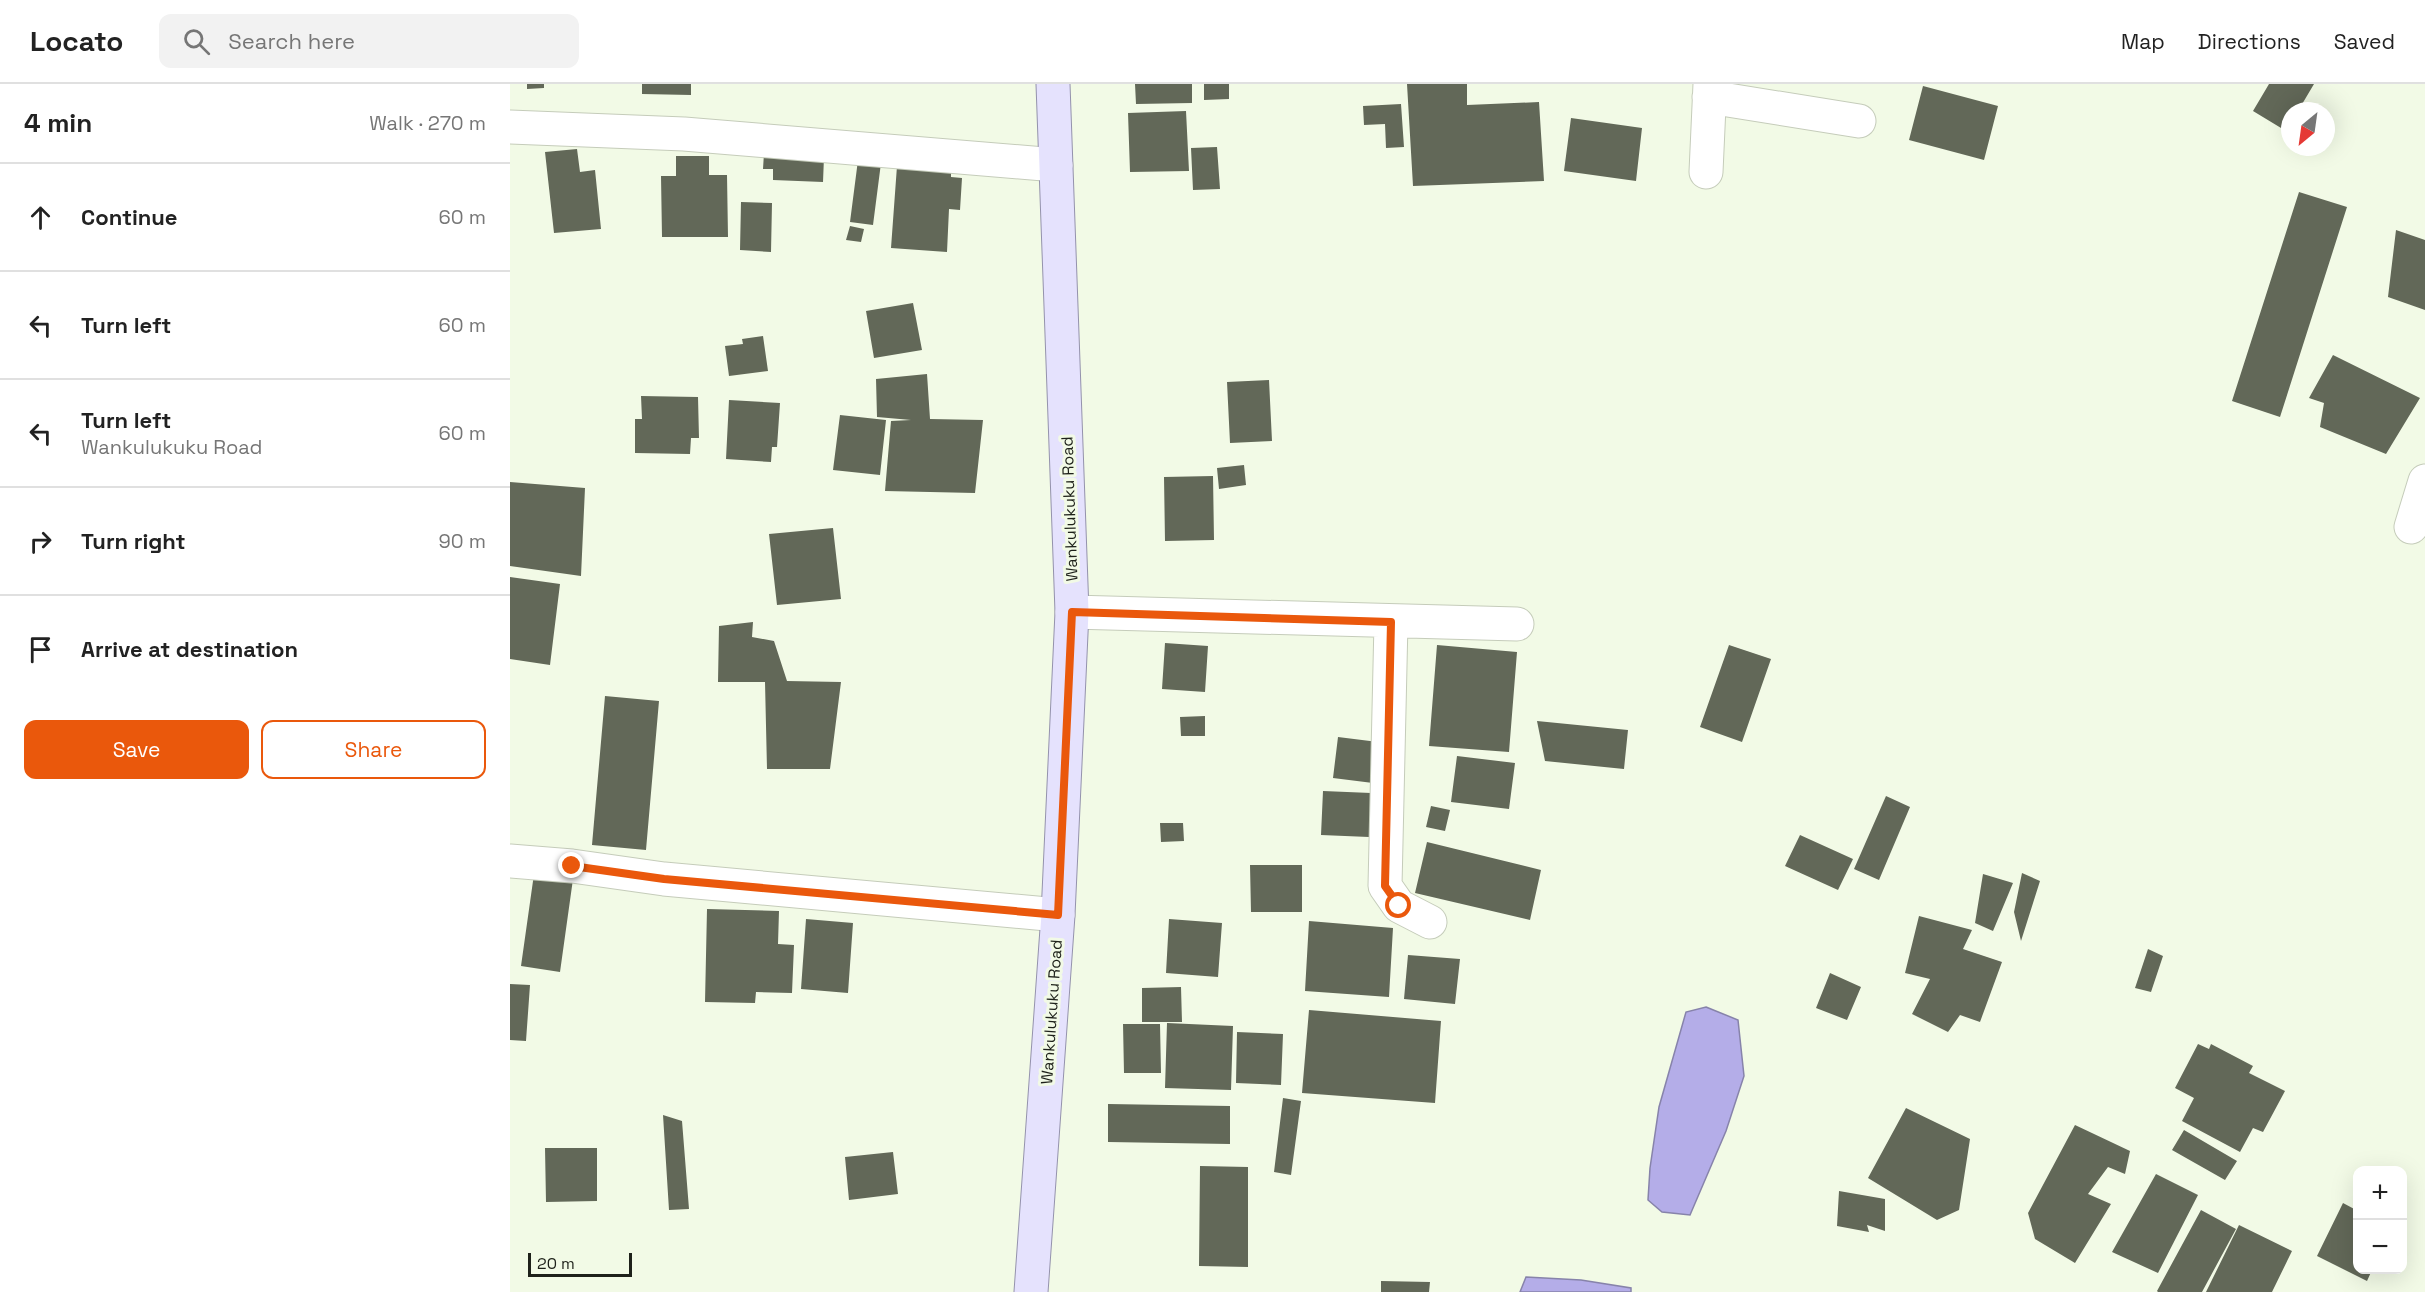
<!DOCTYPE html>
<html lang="en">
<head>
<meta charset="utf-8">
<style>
  :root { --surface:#fff; --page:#f2f2f2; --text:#222; --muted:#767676; --line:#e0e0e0; --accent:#ea580c }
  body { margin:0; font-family:"Space Grotesk",sans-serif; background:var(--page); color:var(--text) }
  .controls { position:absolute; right:18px; bottom:18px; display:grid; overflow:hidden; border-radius:12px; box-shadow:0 6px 24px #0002 }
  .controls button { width:54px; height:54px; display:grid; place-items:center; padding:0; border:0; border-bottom:2px solid var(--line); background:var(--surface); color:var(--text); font:30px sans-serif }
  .compass { position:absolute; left:1771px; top:18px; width:54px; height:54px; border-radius:50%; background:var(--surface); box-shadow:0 6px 24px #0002; rotate:209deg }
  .scale { position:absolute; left:18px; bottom:15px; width:104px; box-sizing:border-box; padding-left:6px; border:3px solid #1e211a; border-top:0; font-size:16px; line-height:21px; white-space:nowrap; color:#1e211a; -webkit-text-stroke:4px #f2fae6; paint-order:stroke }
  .stop { position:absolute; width:18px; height:18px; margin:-14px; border:4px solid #ea580c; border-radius:50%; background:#fff }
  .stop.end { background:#ea580c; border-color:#fff; box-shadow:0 2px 6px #0008 }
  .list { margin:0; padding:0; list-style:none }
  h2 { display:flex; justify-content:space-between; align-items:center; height:78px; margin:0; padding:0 24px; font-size:26px }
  h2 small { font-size:20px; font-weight:400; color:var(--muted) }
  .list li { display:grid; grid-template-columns:39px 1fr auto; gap:18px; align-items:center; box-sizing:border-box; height:108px; padding:0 24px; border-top:2px solid var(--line) }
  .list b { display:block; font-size:22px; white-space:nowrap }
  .list p { margin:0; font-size:20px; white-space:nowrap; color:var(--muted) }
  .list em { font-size:20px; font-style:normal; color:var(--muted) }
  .actions { display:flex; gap:12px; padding:18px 24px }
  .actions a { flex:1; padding:14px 0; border:2px solid var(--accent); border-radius:12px; text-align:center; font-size:21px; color:var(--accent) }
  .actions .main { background:var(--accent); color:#fff }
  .icon { flex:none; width:33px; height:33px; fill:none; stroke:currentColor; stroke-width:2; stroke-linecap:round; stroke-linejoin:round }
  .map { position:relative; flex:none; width:1915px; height:1208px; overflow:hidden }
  header { display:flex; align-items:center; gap:36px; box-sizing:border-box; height:84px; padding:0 30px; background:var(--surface); border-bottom:2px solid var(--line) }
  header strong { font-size:28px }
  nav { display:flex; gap:33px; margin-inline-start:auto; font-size:21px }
  .search { width:420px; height:54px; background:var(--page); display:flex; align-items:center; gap:15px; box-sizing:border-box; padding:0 21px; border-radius:12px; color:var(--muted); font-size:22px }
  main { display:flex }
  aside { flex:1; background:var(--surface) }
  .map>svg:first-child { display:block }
</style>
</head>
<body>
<header>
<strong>Locato</strong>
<div class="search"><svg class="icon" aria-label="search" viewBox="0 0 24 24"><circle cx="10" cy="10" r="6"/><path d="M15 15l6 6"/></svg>Search here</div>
<nav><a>Map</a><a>Directions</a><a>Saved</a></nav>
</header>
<main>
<aside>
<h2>4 min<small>Walk · 270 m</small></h2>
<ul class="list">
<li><svg class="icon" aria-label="ahead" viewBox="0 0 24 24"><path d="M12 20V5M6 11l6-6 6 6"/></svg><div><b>Continue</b></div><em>60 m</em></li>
<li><svg class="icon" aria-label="left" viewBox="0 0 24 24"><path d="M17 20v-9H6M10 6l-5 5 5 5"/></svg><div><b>Turn left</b></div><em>60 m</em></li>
<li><svg class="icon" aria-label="left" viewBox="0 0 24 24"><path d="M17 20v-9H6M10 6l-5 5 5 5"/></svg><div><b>Turn left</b><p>Wankulukuku Road</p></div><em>60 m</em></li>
<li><svg class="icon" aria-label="right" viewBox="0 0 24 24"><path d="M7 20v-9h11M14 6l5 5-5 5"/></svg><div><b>Turn right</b></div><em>90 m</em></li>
<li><svg class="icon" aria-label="arrive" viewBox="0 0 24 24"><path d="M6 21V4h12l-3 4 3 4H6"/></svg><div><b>Arrive at destination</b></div></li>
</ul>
<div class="actions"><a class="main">Save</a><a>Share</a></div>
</aside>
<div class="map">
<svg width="1915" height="1208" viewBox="0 0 1915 1208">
  <rect width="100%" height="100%" fill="#f2fae6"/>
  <!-- water -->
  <path fill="#b4ade8" stroke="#8783aa" stroke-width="1.5" d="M1196 923 1228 936 1234 992 1216 1047 1180 1131 1152 1128 1138 1116 1140 1084 1149 1023 1176 928Z
    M1016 1193 1071 1196 1121 1204V1208H1010Z"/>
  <!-- building -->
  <path fill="#626858" d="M17 0H34V4L17 5Z
    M132 0H181V11L132 10Z
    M625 0H682V19L626 20Z
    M694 0H719V15L694 16Z
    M897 0H957V21L1029 18 1034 97 903 102Z
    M1759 0H1804L1788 27H1780V40L1776 47 1743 27Z
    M1413 2 1488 22 1474 76 1399 56Z
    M891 20 894 63 876 64 875 40 854 41 853 22Z
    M676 27 679 87 620 88 618 29Z
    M1061 34 1132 44 1126 97 1054 87Z
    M707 63 710 105 683 106 681 64Z
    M67 65 70 88 85 86 91 145 44 149 35 68Z
    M254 69 314 73 313 98 263 96V85H253Z
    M166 72H199V91H217L218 153H152L151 92H166Z
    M348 76 371 79 363 141 340 138Z
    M387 82 441 85V93L452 94 450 126 439 125 437 168 381 164Z
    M1789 108 1837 123 1770 333 1722 317Z
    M231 118 262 119 261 168 230 166Z
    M340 142 354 145 351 158 336 156Z
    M1886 146 1915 156V226L1878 213Z
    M403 219 412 266 364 274 356 227Z
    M253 252 258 287 219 292 215 262 233 260 232 255Z
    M1823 271 1910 314 1876 370 1810 343 1814 319 1799 314Z
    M417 290 420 335 473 336 465 409 375 407 381 337 401 336 367 333 366 295Z
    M759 296 762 357 720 359 717 298Z
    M131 312 188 313 189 354H181L180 370 125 369V335H132Z
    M219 316 270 319 267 363H262L261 378 216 375Z
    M330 331 376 336 370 391 323 386Z
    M734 381 736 401 709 405 707 384Z
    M703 392 704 456 655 457 654 393Z
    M0 398 75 404 71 492 0 482Z
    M323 444 331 515 267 521 259 450Z
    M0 493 50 500 40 581 0 575Z
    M243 538 242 553 264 557 277 597 331 598 320 685H257L255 598H208L209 542Z
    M655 559 698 562 695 608 652 605Z
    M927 561 1007 568 999 668 919 662Z
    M1219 561 1261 575 1232 658 1190 643Z
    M95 612 149 617 136 766 82 761Z
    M695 632V652H671L670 633Z
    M1027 637 1118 646 1114 685 1035 677Z
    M828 653 868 658 863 699 823 694Z
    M947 672 1005 679 999 725 941 718Z
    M813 707 861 709 859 753 811 751Z
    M1376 712 1400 723 1369 796 1344 785Z
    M921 722 940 726 935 747 916 743Z
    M650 739H673L674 757 651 758Z
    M1290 751 1343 775 1328 806 1275 782Z
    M917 758 1031 786 1020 836 905 809Z
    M740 781H792V828H741Z
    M1512 789 1530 797 1511 857 1504 828Z
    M24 790 63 795 50 888 11 882Z
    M1473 790 1503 799 1483 847 1465 839Z
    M197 825 269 827 268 860 284 861 282 909 246 908 245 919 195 918Z
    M1409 832 1462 846 1453 865 1492 878 1470 938 1450 931 1438 948 1402 930 1420 895 1395 889Z
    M296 835 343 839 338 909 291 905Z
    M659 835 712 839 708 893 656 889Z
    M799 837 883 844 879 913 795 907Z
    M1638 865 1653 872 1641 908 1625 904Z
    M898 871 950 875 945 920 894 915Z
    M1320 889 1351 903 1337 936 1306 924Z
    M0 900 20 901 16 957 0 956Z
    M671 903 672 938H632V904Z
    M799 926 931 937 925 1019 792 1009Z
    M657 939 723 942 721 1006 655 1004Z
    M613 940H650L651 989H614Z
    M727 948 773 950 771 1001 726 999Z
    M1688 960 1699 965 1701 960 1743 982 1739 989 1775 1007 1753 1048 1743 1044 1730 1068 1672 1037 1684 1014 1665 1004Z
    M773 1014 791 1017 781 1091 764 1088Z
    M598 1020 720 1022V1060L598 1058Z
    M1396 1024 1460 1055 1449 1126 1427 1136 1358 1094Z
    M153 1031 172 1037 179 1125 159 1126Z
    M1565 1041 1620 1067 1615 1090 1598 1083 1578 1110 1601 1120 1565 1179 1525 1155 1518 1129Z
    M1674 1046 1727 1077 1715 1096 1662 1066Z
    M35 1064H87V1117L36 1118Z
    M383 1068 388 1110 339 1116 335 1073Z
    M690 1082 738 1083V1183L689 1182Z
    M1646 1090 1688 1111 1648 1189 1602 1168Z
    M1329 1107 1375 1115V1147L1357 1141 1359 1148 1327 1142Z
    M1833 1119 1848 1127V1186H1862L1857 1197 1807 1172Z
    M1691 1126 1726 1145 1692 1208H1648L1647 1207Z
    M1729 1141 1782 1167 1762 1208H1696Z
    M871 1197 920 1198 919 1208H871Z"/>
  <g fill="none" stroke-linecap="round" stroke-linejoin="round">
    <defs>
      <path id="minor" d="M1199 13 1349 37
        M0 43 174 50 546 81
        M1196 88 1200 0
        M1901 443 1915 397
        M562 528 1007 540
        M881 538 875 802 889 822 920 838
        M0 777 62 782 154 795 548 831"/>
      <path id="major" d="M521 1208 548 831 562 528 543 0"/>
    </defs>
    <!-- minor casing -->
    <use href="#minor" stroke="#c5ccba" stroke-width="35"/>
    <!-- major casing -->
    <use href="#major" stroke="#9492ac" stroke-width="35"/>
    <!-- minor -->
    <use href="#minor" stroke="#fff" stroke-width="33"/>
    <!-- major -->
    <use href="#major" stroke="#e5e2fd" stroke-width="33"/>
  </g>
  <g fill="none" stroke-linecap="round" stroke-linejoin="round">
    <!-- route -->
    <path stroke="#ea580c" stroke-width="8" d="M62 782 154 795 548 831 562 528 881 538 875 802 889 822"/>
  </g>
  <g text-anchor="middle" stroke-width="6" stroke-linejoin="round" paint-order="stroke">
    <!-- street labels -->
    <g font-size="16" fill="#1e211a" stroke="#f2fae6">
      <text transform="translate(559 425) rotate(-92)" y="6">Wankulukuku Road</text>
      <text transform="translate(541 928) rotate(-86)" y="6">Wankulukuku Road</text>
    </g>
  </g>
</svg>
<div class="controls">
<button>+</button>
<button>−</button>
</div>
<svg class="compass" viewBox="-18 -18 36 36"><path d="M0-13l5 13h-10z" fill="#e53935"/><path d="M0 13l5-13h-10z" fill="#767676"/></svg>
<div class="scale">20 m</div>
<div class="stop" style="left:889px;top:822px"></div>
<div class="stop end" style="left:62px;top:782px"></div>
</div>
</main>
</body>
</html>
